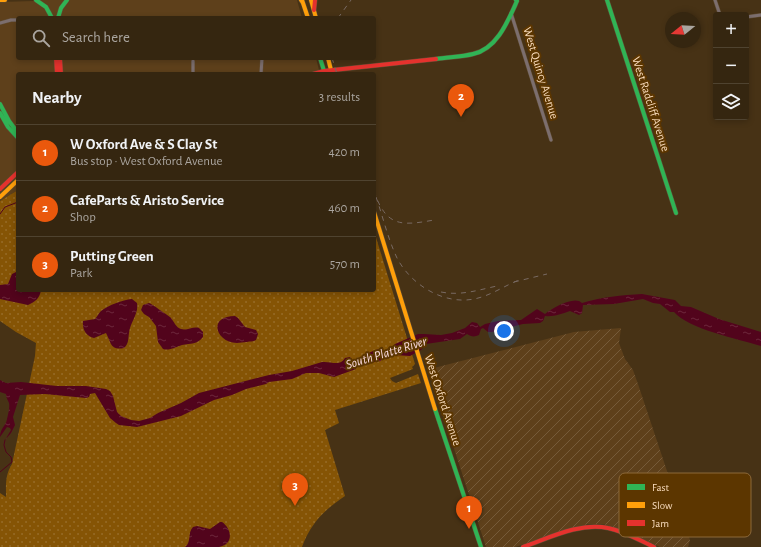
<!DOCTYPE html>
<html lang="en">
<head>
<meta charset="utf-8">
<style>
  :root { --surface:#352610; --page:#40321e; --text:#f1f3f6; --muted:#aaa59f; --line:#4f4330; --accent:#ea580c }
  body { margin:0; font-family:"Alegreya Sans",sans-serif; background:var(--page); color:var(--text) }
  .controls { position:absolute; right:12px; top:12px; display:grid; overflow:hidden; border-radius:4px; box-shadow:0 2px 6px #0003 }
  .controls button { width:36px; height:36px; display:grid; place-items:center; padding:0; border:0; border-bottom:1px solid var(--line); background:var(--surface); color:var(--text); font:20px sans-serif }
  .compass { position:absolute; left:665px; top:12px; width:36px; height:36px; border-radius:50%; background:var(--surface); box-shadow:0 2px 6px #0003; rotate:252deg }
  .you { position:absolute; left:504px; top:331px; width:14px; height:14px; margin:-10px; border:3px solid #fff; border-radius:50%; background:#1a73e8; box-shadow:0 0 0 6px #1a73e833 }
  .badge { display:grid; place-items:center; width:26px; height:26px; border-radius:50%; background:var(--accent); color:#fff; font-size:13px; font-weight:700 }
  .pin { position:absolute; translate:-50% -33px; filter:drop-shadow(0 1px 2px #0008) }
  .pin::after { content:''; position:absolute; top:21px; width:14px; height:12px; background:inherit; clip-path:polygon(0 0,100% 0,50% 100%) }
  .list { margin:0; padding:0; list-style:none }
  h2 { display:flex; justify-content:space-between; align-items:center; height:52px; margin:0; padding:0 16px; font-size:17px }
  h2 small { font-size:13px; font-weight:400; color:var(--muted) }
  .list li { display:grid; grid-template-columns:26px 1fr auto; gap:12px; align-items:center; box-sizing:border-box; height:56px; padding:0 16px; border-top:1px solid var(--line) }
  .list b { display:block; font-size:15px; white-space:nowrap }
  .list p { margin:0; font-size:13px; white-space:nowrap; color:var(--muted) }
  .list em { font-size:13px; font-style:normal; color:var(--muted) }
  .icon { flex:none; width:22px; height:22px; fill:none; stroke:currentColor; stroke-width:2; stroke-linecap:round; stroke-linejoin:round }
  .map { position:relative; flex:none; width:761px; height:547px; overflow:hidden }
  .search { position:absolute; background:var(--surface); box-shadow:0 2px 6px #0003; left:16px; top:16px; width:360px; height:44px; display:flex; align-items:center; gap:10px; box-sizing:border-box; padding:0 14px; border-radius:4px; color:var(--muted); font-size:15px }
  .panel { position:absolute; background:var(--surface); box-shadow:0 2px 6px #0003; left:16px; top:72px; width:360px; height:220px; border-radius:4px }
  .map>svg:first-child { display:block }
</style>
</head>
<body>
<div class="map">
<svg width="761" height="547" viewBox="0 0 761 547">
  <defs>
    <pattern id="industrial-furrows" width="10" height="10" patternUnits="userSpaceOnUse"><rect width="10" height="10" fill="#5e401b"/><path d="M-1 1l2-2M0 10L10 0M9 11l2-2" fill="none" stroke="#765b3a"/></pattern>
    <pattern id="grass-dots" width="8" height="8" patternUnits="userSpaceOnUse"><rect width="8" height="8" fill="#855405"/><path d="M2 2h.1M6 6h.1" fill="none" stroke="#976c28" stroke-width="1.8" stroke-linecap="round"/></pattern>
    <pattern id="water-ripples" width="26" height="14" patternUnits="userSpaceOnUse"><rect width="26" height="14" fill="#52041c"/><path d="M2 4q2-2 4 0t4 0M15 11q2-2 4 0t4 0" fill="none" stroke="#6c283b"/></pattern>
  </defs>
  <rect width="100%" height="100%" fill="#473215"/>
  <!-- built -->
  <path fill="#5e401b" d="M35 0H297L302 18H18V58H316L320 74H18V190L0 201V2L34 1Z"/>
  <!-- industrial -->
  <path fill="url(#industrial-furrows)" d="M621 328 619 343 625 359 633 370 639 387 690 540 688 547H660L620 529 603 524H588L515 547H486L433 384 435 383 430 369 574 332Z"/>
  <!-- grass -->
  <path fill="url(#grass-dots)" d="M18 190V290H374V231L415 364 412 367 413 369 390 378 392 381 396 383 418 374 421 383 335 410 339 423 325 430 345 496C324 510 311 523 302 547H0V493L6 497C6 485 5 475 12 464L35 356 36 343 16 332 0 321V201Z"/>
  <!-- water -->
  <path fill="url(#water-ripples)" d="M18 271V290H41C40 298 35 302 28 305L0 299V285L8 284 12 274Z
    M642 294 675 300 681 306 691 307 719 319 761 332V346C739 339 688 329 674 312H670L660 304 653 303 643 299 614 304 583 305 582 313 579 315 570 311C561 314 554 317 545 316L543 321 540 323 523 324 492 332H488L483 328 481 329 479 335C475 337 471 337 467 334L460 339 426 344 421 350 410 356 394 355 389 353 383 354 381 361 356 364V369L334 377 319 373H306L292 379 269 382 266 384 246 389 232 395 214 400 181 416 137 427 119 425 116 423 110 418 95 393 90 394 89 397 86 398 45 394 20 395 13 417 15 425 11 433 5 440 11 430 10 428 7 427 0 437C0 428 6 426 7 419 8 414 10 408 9 403 8 400 6 398 6 394L0 392V380L6 383 21 382 57 386H86L106 389 110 391 113 396 117 412 121 416 131 420 139 421 150 418 158 413 181 403 199 393 269 375 292 371 322 362C331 361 340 367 345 358L350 357 354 362C363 358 370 350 380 349L382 352 388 350 395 344 418 334H424L441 335 452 333 465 328 472 322 477 323 480 327 485 324 498 321 521 320 537 309 545 314C552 308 575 295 582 303 601 297 622 295 642 294Z
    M132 299 137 303C139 314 130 322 129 333 128 339 129 343 124 348 110 351 111 342 106 333L94 338C86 336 82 329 83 321L95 319C97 317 98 314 101 311 109 305 122 300 132 299Z
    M149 303C152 304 167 315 170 317 174 321 176 328 181 329 187 331 193 326 199 328L203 332V337C197 345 191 343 182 345 175 347 170 351 163 349L158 342 156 326 149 317 144 314 141 310 143 305Z
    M235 316 238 318 245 327 256 330 258 334 256 340C253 342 250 341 247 342 243 342 240 343 237 343 216 343 207 316 235 316Z
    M220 522H222C232 529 234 544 219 547H185C192 542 187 533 193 527L197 526 210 529Z"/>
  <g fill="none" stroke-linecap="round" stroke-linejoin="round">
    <!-- stream -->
    <path stroke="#52041c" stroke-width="1" d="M0 214 5 207 18 202
      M0 472 12 462 11 457 6 452 4 445 5 440"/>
    <defs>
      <path id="street" d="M715 0 720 15
        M511 13 551 140
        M746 17 761 15
        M0 23 11 20H18
        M193 61V74
        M261 74 262 58"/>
      <path id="fast" d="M36 0 46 7 52 18
        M607 0 676 213
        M58 18 61 8 67 0
        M320 58 325 74
        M436 59C448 57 461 57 473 54 497 49 508 21 517 1L516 0
        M0 104 9 121 18 133
        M0 113 8 127 18 138
        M435 409 481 547"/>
      <path id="slow" d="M0 0H5
        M301 0 303 3
        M302 0 308 18
        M311 0 316 18
        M328 58 332 74
        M0 197 18 180
        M374 212 435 409"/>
      <path id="jam" d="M314 10 315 0
        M56 58 57 74
        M60 58 61 74
        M313 74 324 71 436 59
        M0 189 18 172
        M523 547C549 538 580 522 608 528 624 531 639 540 654 547"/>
    </defs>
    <!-- street casing -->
    <use href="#street" stroke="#604d34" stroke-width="4"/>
    <!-- fast casing -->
    <use href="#fast" stroke="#604d34" stroke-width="5"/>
    <!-- slow casing -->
    <use href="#slow" stroke="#604d34" stroke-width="5"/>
    <!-- jam casing -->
    <use href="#jam" stroke="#604d34" stroke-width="5"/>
    <!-- street -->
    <use href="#street" stroke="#7c6e6e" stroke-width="3"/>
    <!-- fast -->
    <use href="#fast" stroke="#30b455" stroke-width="4"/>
    <!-- slow -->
    <use href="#slow" stroke="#ff9f0a" stroke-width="4"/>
    <!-- jam -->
    <use href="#jam" stroke="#e5322d" stroke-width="4"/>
    <!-- rail -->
    <path stroke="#796a63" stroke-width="1" stroke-dasharray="5 5" stroke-linecap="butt" d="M338 18 351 0
      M332 58 337 74
      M374 191C386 227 401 226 434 220
      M376 197C383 217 388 239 397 258 411 285 444 305 474 299 490 296 504 286 519 280
      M514 282 547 274
      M441 292C461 296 478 290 497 286"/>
  </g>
  <g text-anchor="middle" stroke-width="4" stroke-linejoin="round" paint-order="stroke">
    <!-- street labels -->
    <g font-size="12" fill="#fbdebf" stroke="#5c3600">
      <text transform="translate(541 73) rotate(73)" y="4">West Quincy Avenue</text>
      <text transform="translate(651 104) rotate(72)" y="4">West Radcliff Avenue</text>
      <text transform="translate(443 400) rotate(72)" y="4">West Oxford Avenue</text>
    </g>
    <!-- water labels -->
    <g font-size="13" font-style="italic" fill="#fadbdf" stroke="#5c3600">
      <text transform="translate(386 352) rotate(-17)" y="5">South Platte River</text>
    </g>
  </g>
  <!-- legend -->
  <rect x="619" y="473" width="132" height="64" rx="6" fill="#5c3600" stroke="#8c6839" stroke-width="1"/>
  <rect x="627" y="484" width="18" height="6" fill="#30b455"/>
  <rect x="627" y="502" width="18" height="6" fill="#ff9f0a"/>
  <rect x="627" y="520" width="18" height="6" fill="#e5322d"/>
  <g font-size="11" fill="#fbdebf">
    <text x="652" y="491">Fast</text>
    <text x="652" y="509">Slow</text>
    <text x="652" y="527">Jam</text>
  </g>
</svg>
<div class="controls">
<button>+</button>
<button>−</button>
<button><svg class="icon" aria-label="layers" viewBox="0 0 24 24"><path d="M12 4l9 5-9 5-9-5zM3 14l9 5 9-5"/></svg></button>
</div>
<svg class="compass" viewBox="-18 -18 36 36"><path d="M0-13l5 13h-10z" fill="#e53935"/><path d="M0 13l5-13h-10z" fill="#aaa59f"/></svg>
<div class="you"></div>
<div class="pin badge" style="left:469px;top:529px">1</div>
<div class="pin badge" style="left:461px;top:117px">2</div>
<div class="pin badge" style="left:295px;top:506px">3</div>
<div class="search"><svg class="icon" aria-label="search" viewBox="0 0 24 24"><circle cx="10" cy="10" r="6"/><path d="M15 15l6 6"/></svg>Search here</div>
<section class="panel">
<h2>Nearby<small>3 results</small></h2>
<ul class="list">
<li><span class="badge">1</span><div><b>W Oxford Ave &amp; S Clay St</b><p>Bus stop · West Oxford Avenue</p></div><em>420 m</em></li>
<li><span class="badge">2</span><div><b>CafeParts &amp; Aristo Service</b><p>Shop</p></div><em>460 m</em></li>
<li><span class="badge">3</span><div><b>Putting Green</b><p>Park</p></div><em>570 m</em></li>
</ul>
</section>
</div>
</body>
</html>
